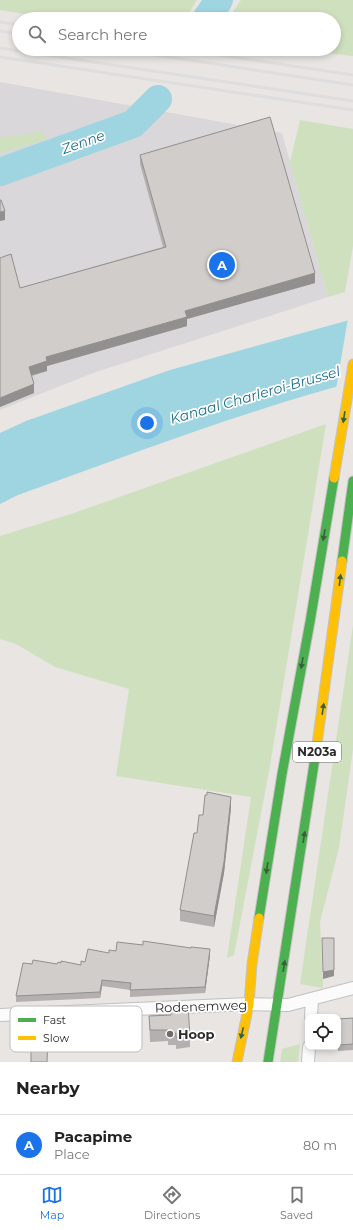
<!DOCTYPE html>
<html lang="en">
<head>
<meta charset="utf-8">
<style>
  :root { --surface:#fff; --page:#f6f6f6; --text:#222; --muted:#767676; --line:#e0e0e0; --accent:#1a73e8 }
  body { margin:0; font-family:Montserrat,sans-serif; background:var(--page); color:var(--text) }
  .controls { position:absolute; right:12px; bottom:12px; display:grid; overflow:hidden; border-radius:8px; box-shadow:0 2px 6px #0003 }
  .controls button { width:36px; height:36px; display:grid; place-items:center; padding:0; border:0; border-bottom:1px solid var(--line); background:var(--surface); color:var(--text); font:20px sans-serif }
  .you { position:absolute; left:147px; top:423px; width:14px; height:14px; margin:-10px; border:3px solid #fff; border-radius:50%; background:#1a73e8; box-shadow:0 0 0 6px #1a73e833 }
  .badge { display:grid; place-items:center; width:26px; height:26px; border-radius:50%; background:var(--accent); color:#fff; font-size:13px; font-weight:700 }
  .pin { position:absolute; translate:-50% -50%; border:2px solid #fff; box-shadow:0 1px 4px #0006 }
  .list { margin:0; padding:0; list-style:none }
  h2 { display:flex; justify-content:space-between; align-items:center; height:52px; margin:0; padding:0 16px; font-size:17px }
  h2 small { font-size:13px; font-weight:400; color:var(--muted) }
  .list li { display:grid; grid-template-columns:26px 1fr auto; gap:12px; align-items:center; box-sizing:border-box; height:60px; padding:0 16px; border-top:1px solid var(--line) }
  .list b { display:block; font-size:15px; white-space:nowrap }
  .list p { margin:0; font-size:13px; white-space:nowrap; color:var(--muted) }
  .list em { font-size:13px; font-style:normal; color:var(--muted) }
  .icon { flex:none; width:22px; height:22px; fill:none; stroke:currentColor; stroke-width:2; stroke-linecap:round; stroke-linejoin:round }
  .map { position:relative; flex:none; width:353px; height:1062px; overflow:hidden }
  .search { position:absolute; background:var(--surface); box-shadow:0 2px 6px #0003; left:12px; right:12px; top:12px; height:44px; display:flex; align-items:center; gap:10px; box-sizing:border-box; padding:0 14px; border-radius:22px; color:var(--muted); font-size:15px }
  .sheet { height:112px; background:var(--surface) }
  nav { display:flex; justify-content:space-around; align-items:center; box-sizing:border-box; height:56px; border-top:1px solid var(--line); background:var(--surface); font-size:11px; color:var(--muted) }
  nav a { display:grid; justify-items:center; gap:2px }
  nav .on { color:var(--accent) }
  .map>svg:first-child { display:block }
</style>
</head>
<body>
<div class="map">
<svg width="353" height="1062" viewBox="0 0 353 1062">
  <rect width="100%" height="100%" fill="#e8e5e2"/>
  <!-- industrial -->
  <path fill="#d9d7d9" d="M0 82 282 133 328 297 93 373 0 410Z"/>
  <!-- green -->
  <path fill="#cfe0bf" d="M0 0H197L185 19H57L0 10Z
    M241 0H353V56L291 49H334V19H228Z
    M300 120 353 129V246L345 292 328 297 290 162Z
    M42 131 46 140 0 153V138Z
    M326 424 270 766 234 955 227 958 251 797 116 776 129 689 55 667 16 644 0 639V536L74 513Z
    M353 625V749L339 848 320 922 323 986 322 988 300 984Z
    M300 1044 298 1062H280L282 1049Z"/>
  <!-- water -->
  <path fill="#9ed5e1" d="M353 319V382C239 413 129 455 18 495L0 504V433L26 421 170 370Z"/>
  <!-- pier -->
  <path fill="#e8e5e2" d="M353 317V384L336 389 348 318Z"/>
  <g fill="none" stroke-linecap="round" stroke-linejoin="round">
    <!-- river -->
    <path stroke="#9ed5e1" stroke-width="28" d="M206 19 219 0
      M0 172 133 124 158 99"/>
    <defs>
      <path id="street" d="M0 1015 249 1004 288 1005 353 988
        M311 1017 312 999
        M308 1062 309 1047"/>
      <path id="fast" d="M342 561 353 481
        M259 918 282 774 310 622 334 478
        M268 1062 316 751"/>
      <path id="slow" d="M334 478 353 364
        M316 751 342 561
        M237 1062 249 1004 252 964 259 918"/>
    </defs>
    <!-- street casing -->
    <use href="#street" stroke="#c1c0c0" stroke-width="14"/>
    <!-- fast casing -->
    <use href="#fast" stroke="#c5c3c2" stroke-width="11"/>
    <!-- slow casing -->
    <use href="#slow" stroke="#c5c3c2" stroke-width="11"/>
    <!-- street -->
    <use href="#street" stroke="#fcfbfb" stroke-width="12"/>
    <!-- fast -->
    <use href="#fast" stroke="#4caf50" stroke-width="9"/>
    <!-- slow -->
    <use href="#slow" stroke="#ffc107" stroke-width="9"/>
    <!-- rail -->
    <path stroke="#dededf" stroke-width="3" d="M0 22 19 25
      M0 31 19 34
      M0 48 353 101
      M116 49 353 85
      M179 49 353 75
      M0 57 353 110"/>
  </g>
  <!-- wall -->
  <path fill="#b3b0af" d="M270 117 315 273V283L187 319V326L47 366V371L32 376 34 384V393L0 407V258L11 254 20 288 163 247 140 164V155Z
    M231 808 224 873 214 927 180 921V910L197 833 203 815Z
    M116 951 210 955 205 993 130 997V990L102 986 100 998 16 1002V996L32 964H57L61 963 81 965 85 962Z
    M171 1007 190 1036V1047L176 1049V1045H168V1041L150 1042 149 1016 171 1015Z
    M353 1018V1050L338 1051V1019Z
    M70 1019 84 1021 101 1026 100 1040 69 1034Z"/>
  <!-- shaded-wall -->
  <path fill="#92908e" d="M5 211V220L0 221V212Z
    M315 273V283L187 319V326L47 366V371L29 376V367L46 357 185 311Z
    M34 384V393L0 407V398Z
    M231 797V808L224 873 214 927V916Z
    M334 938V976L323 979V972Z
    M210 949V955L205 993V987Z
    M102 980V986L100 998V992Z"/>
  <!-- building -->
  <path fill="#d0cdcb" stroke="#92908e" d="M270 117 315 273 185 311 187 317 46 357 47 361 29 367 34 384 0 398V258L11 254 20 288 166 247 140 155Z
    M0 200H1L5 211 0 212Z
    M207 792 231 797 224 862 214 916 180 910 194 833H197L199 815H203L205 795H207Z
    M322 938H334V970L323 972Z
    M143 941 191 948V947L210 949 205 987 130 990 131 983 102 980 100 992 16 996 23 963 32 964 33 960 57 964 58 962 61 963V961L81 965V961L85 962 88 949 109 953V950L116 951 117 942 143 945Z
    M188 1006 190 1036 176 1037V1033L168 1034V1030H150L149 1016 171 1015V1007Z
    M353 1018V1044L338 1045V1019Z
    M31 1039H48L47 1062H31Z"/>
  <!-- one-way arrows -->
  <defs><path id="oneway-solid" d="M-6-.8H1V-3.2L6.5 0L1 3.2V.8H-6Z"/></defs>
  <g fill="#38603a">
    <use href="#oneway-solid" transform="translate(344 417) rotate(99)"/>
    <use href="#oneway-solid" transform="translate(324 535) rotate(100)"/>
    <use href="#oneway-solid" transform="translate(340 580) rotate(-83)"/>
    <use href="#oneway-solid" transform="translate(302 663) rotate(100)"/>
    <use href="#oneway-solid" transform="translate(323 709) rotate(-82)"/>
    <use href="#oneway-solid" transform="translate(304 837) rotate(-81)"/>
    <use href="#oneway-solid" transform="translate(267 868) rotate(99)"/>
    <use href="#oneway-solid" transform="translate(284 966) rotate(-81)"/>
    <use href="#oneway-solid" transform="translate(242 1033) rotate(103)"/>
  </g>
  <!-- markers -->
  <circle fill="#6d6c6b" stroke="#fff" stroke-width="1.5" cx="170" cy="1034" r="4"/>
  <g text-anchor="middle" stroke-width="3.5" stroke-linejoin="round" paint-order="stroke">
    <!-- shield labels -->
    <rect fill="#fff" stroke="#6b6b6b" stroke-width="1" x="293" y="742" width="48" height="20" rx="3"/>
    <g font-size="12" font-weight="bold" fill="#2b2b2b">
      <text x="317" y="756">N203a</text>
    </g>
    <!-- street labels -->
    <g font-size="13" fill="#2b2b2b" stroke="#fff">
      <text transform="translate(201 1006) rotate(-2)" y="5">Rodenemweg</text>
    </g>
    <!-- poi labels -->
    <g font-size="13" font-weight="bold" fill="#2b2b2b" stroke="#fff" text-anchor="start">
      <text x="178" y="1039">Hoop</text>
    </g>
    <!-- water labels -->
    <g font-size="14" font-style="italic" fill="#1d6f8d" stroke="#fff">
      <text transform="translate(83 142) rotate(-20)" y="5">Zenne</text>
      <text transform="translate(255 395) rotate(-16)" y="5">Kanaal Charleroi-Brussel</text>
    </g>
  </g>
  <!-- legend -->
  <rect x="10" y="1006" width="132" height="46" rx="6" fill="#fff" stroke="#bfbfbf" stroke-width="1"/>
  <rect x="18" y="1018" width="18" height="4" fill="#4caf50"/>
  <rect x="18" y="1036" width="18" height="4" fill="#ffc107"/>
  <g font-size="11" fill="#2b2b2b">
    <text x="43" y="1024">Fast</text>
    <text x="43" y="1042">Slow</text>
  </g>
</svg>
<div class="controls">
<button><svg class="icon" aria-label="locate" viewBox="0 0 24 24"><circle cx="12" cy="12" r="6"/><path d="M12 2v4M12 18v4M2 12h4M18 12h4"/></svg></button>
</div>
<div class="you"></div>
<div class="pin badge" style="left:222px;top:265px">A</div>
<div class="search"><svg class="icon" aria-label="search" viewBox="0 0 24 24"><circle cx="10" cy="10" r="6"/><path d="M15 15l6 6"/></svg>Search here</div>
</div>
<section class="sheet">
<h2>Nearby<small></small></h2>
<ul class="list">
<li><span class="badge">A</span><div><b>Pacapime</b><p>Place</p></div><em>80 m</em></li>
</ul>
</section>
<nav>
<a class="on"><svg class="icon" aria-label="map" viewBox="0 0 24 24"><path d="M3 6l6-2 6 2 6-2v14l-6 2-6-2-6 2zM9 4v14M15 6v14"/></svg>Map</a>
<a><svg class="icon" aria-label="directions" viewBox="0 0 24 24"><path d="M12 3l9 9-9 9-9-9zM9 14v-3h6M13 9l2 2-2 2"/></svg>Directions</a>
<a><svg class="icon" aria-label="saved" viewBox="0 0 24 24"><path d="M7 4h10v16l-5-4-5 4z"/></svg>Saved</a>
</nav>
</body>
</html>
